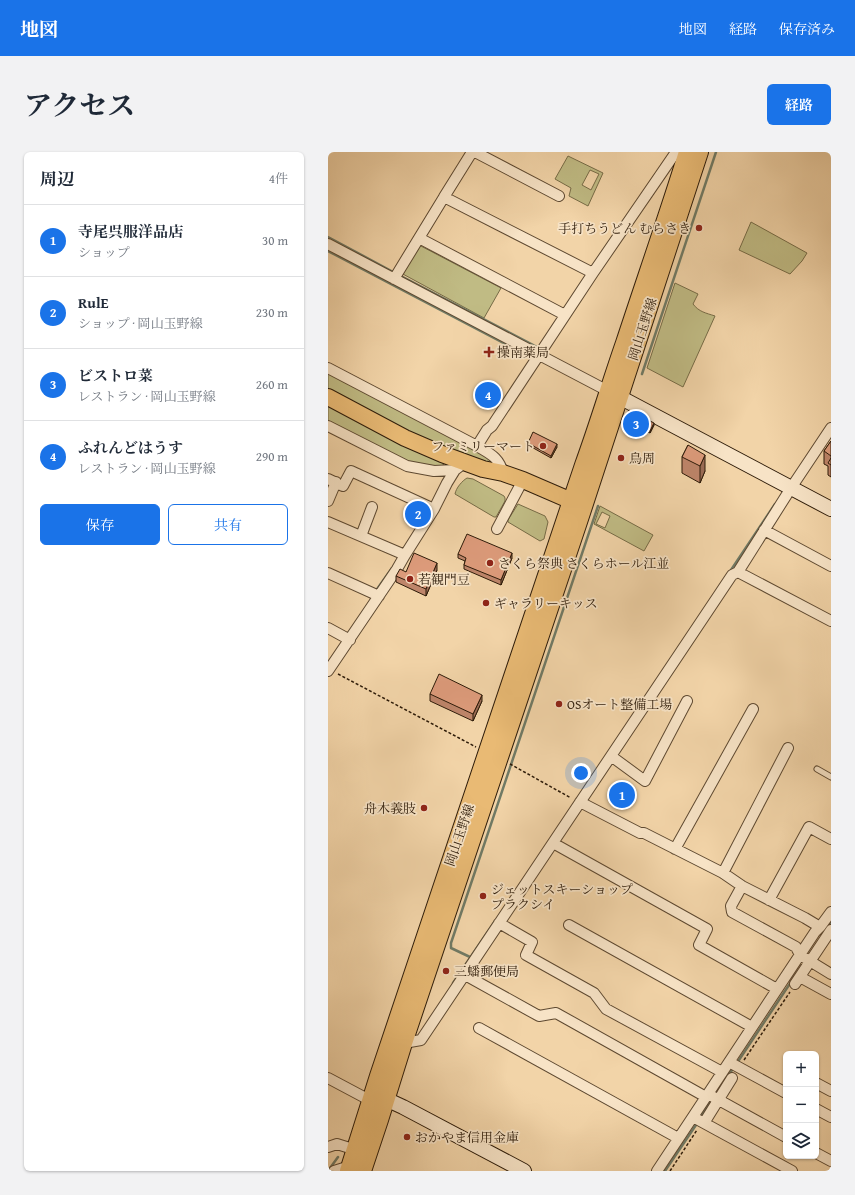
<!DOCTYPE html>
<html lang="ja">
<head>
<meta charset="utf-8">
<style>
  :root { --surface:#fff; --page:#f2f2f3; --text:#1f2937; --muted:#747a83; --line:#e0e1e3; --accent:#1a73e8 }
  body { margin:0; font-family:"Gentium Book Plus","Noto Serif JP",serif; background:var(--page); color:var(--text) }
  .controls { position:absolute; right:12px; bottom:12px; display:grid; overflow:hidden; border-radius:6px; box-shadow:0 1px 3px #0004 }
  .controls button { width:36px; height:36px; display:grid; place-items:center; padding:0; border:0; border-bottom:1px solid var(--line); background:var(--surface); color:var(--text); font:20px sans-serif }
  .you { position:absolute; left:253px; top:621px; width:14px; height:14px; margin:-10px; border:3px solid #fff; border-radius:50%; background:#1a73e8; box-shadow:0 0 0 6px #1a73e833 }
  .badge { display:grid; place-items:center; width:26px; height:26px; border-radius:50%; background:var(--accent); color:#fff; font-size:13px; font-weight:700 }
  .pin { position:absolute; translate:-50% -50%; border:2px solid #fff; box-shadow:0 1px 4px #0006 }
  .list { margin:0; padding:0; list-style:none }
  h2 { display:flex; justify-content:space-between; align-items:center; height:52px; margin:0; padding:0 16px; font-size:17px }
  h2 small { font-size:13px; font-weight:400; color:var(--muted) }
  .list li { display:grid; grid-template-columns:26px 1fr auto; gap:12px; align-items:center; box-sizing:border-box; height:72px; padding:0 16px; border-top:1px solid var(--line) }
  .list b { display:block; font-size:15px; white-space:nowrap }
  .list p { margin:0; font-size:13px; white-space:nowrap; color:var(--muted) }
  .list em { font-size:13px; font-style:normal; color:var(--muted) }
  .actions { display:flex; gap:8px; padding:12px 16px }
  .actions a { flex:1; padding:9px 0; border:1px solid var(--accent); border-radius:6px; text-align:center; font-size:14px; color:var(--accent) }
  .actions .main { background:var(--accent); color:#fff }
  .icon { flex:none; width:22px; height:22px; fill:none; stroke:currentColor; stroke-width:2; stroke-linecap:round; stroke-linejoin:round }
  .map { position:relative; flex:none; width:503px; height:1019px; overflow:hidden; border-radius:6px }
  header { display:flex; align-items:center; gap:24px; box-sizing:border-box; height:56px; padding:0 20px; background:var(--accent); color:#fff }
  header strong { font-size:19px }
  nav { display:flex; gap:22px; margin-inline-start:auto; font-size:14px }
  .intro { display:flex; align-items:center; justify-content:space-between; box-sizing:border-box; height:96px; padding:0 24px }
  h1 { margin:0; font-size:28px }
  .button { padding:10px 18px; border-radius:6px; background:var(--accent); color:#fff; font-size:14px; font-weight:700 }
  main { display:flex; gap:24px; padding:0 24px }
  aside { flex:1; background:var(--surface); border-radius:6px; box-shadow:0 1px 3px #0004 }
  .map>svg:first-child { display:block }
</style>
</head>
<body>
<header>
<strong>地図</strong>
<nav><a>地図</a><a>経路</a><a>保存済み</a></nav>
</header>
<div class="intro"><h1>アクセス</h1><a class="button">経路</a></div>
<main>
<aside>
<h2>周辺<small>4件</small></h2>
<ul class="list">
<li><span class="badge">1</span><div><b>寺尾呉服洋品店</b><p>ショップ</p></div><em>30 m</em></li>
<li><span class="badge">2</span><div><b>RulE</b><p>ショップ · 岡山玉野線</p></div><em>230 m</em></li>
<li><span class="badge">3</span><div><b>ビストロ菜</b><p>レストラン · 岡山玉野線</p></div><em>260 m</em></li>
<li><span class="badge">4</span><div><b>ふれんどはうす</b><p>レストラン · 岡山玉野線</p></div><em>290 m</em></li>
</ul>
<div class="actions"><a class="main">保存</a><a>共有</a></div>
</aside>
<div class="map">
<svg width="503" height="1019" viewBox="0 0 503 1019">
  <rect width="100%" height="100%" fill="#f2d4a8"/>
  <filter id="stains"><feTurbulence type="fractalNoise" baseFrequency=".005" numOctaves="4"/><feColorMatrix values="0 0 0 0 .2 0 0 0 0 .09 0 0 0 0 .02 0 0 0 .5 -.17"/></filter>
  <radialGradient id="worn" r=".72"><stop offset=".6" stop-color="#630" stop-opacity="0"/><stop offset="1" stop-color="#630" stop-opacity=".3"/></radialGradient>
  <!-- green -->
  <path fill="#c0bb84" stroke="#766b46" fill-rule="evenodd" d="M240 4 275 21 260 54 241 44 243 36 227 27ZM262 18 271 22 263 38 254 33Z
    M423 70 479 101 474 109 462 122 411 98Z
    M91 93 173 136 156 166 73 121Z
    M347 131 370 142 365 152C371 160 378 161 387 164L355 235 319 216Z
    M0 219 110 277 167 310 166 313 101 290 0 238Z
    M0 251 116 310V312L112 315 84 311 0 270Z
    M139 326 145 327 176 344 177 346V349L168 365H166L127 342C128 336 134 329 139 326Z
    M190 352 217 364 220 370 216 387 212 389 180 370V368Z
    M272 354 325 383 316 399 266 372ZM274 360 282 364 277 376 268 372Z"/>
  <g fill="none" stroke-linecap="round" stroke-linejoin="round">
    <!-- stream -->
    <path stroke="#707a65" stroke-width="2.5" d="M0 85 67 121
      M0 99 204 206
      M71 123 211 196
      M314 222 388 0
      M401 421 447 352
      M47 440 64 416
      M499 776 503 770
      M142 805 123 796V791L270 354
      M125 831 167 769
      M409 911 463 830
      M400 924 406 915
      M372 966 385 947
      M0 1019 10 1005
      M337 1019 370 970"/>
    <defs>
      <path id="lane" d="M489 617 503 625"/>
      <path id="street" d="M147 0 231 44
        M116 45 144 0
        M91 86 237 163
        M0 92 280 239
        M66 127 116 45 265 121
        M0 216 149 294C162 302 171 305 175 321
        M0 274 79 314 106 319 127 318
        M149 294 159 278 164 274 265 121 348 0
        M0 327 15 334 23 319 106 357
        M0 349 8 330
        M0 370 77 403
        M169 377 195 328
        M436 378 503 414
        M33 384 44 355
        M410 420 503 469
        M0 421 51 444
        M0 476 22 488
        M0 519 69 417 77 403 106 357 119 331 127 318 136 311
        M283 604 317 629 359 549
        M252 650 312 681H316L395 721 414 734 477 766 492 775
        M225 691 379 777 371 793 449 837
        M347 697 425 557
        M395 721 460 596
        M414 734 403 754 404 760 468 795 472 803 503 822
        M441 748 481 675 503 687
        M171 771 204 790 198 803 266 841 278 857 394 920
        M241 773 424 875
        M137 823 211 864 228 861 378 945
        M472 825 503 842
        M467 832 503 778
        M151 876 350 986
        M76 891 93 888 390 444 404 423 410 420 463 336 503 276
        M401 910 458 941
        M0 926 47 951
        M488 931 503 939
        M380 942 458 985
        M488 957 503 965
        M365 965 464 1019
        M376 971 404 926
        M0 995 9 992 28 998
        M488 1001 503 1009
        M6 1019 22 1014
        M329 1019 487 780 492 775 503 760"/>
      <path id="secondary" d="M282 240 503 357
        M49 943 75 955 196 1019"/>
      <path id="primary" d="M0 245 77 286 114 302 155 317 175 321 195 328 253 353
        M20 1019 50 924 255 313C270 272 282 231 296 191 317 127 339 64 359 0
        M35 1019 52 968 76 891 251 370 372 0"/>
    </defs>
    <!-- lane casing -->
    <use href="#lane" stroke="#5e4931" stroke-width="7"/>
    <!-- street casing -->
    <use href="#street" stroke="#5e4931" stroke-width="12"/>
    <!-- secondary casing -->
    <use href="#secondary" stroke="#2d1b09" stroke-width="16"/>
    <!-- primary casing -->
    <use href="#primary" stroke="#2d1b09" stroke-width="18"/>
    <!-- path -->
    <path stroke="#2d1b09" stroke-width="1.5" stroke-dasharray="3 2" stroke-linecap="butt" d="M10 522 148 595
      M182 612 243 646
      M416 908 462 840
      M342 1019 369 978"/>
    <!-- lane -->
    <use href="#lane" stroke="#f7e3c6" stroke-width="5"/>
    <!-- street -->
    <use href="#street" stroke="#f7e3c6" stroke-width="10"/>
    <!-- secondary -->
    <use href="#secondary" stroke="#f7e3c6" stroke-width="14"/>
    <!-- primary -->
    <use href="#primary" stroke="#e9ba74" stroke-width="16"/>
  </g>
  <!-- wall -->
  <path fill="#be856a" stroke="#2d1b09" d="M297 267 326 273 322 281 297 269Z
    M503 289V325L500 323V314L496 312V299Z
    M200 291 229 295 223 306 200 293Z
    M360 293 377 319 372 331 354 321V305Z
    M130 402 184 406 173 433 136 417V413L137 409 130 406Z
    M109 418 98 444 68 430V424L78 420Z
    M102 542 154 549 145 569 102 549Z"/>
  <!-- shaded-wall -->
  <path fill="#9b6c56" stroke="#2d1b09" d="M326 271V273L322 281V279Z
    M229 292V295L223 306V304Z
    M377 303V319L372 331V314Z
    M184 401V406L173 433V428Z
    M109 411V418L98 444V437Z
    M154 543V549L145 569V562Z"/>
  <!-- building -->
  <path fill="#dd9b7b" stroke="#2d1b09" d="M301 258 326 271 322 279 297 267Z
    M205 280 229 292 223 304 200 291Z
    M503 289V304L496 299Z
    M360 293 377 303 372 314 354 305Z
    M503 306V313L500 311Z
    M139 382 184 401 173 428 136 413 138 406 130 402Z
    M86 401 109 411 98 437 68 424 72 417 78 420Z
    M111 522 154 543 145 562 102 542Z"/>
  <!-- markers -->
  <g fill="#8f2418" stroke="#f7e3c6" stroke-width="1.5">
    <circle cx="371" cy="76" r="4"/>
    <path d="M159 194h4v4h4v4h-4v4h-4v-4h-4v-4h4z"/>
    <circle cx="215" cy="294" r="4"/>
    <circle cx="293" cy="306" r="4"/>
    <circle cx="162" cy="411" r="4"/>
    <circle cx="82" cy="427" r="4"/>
    <circle cx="158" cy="451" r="4"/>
    <circle cx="231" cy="552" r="4"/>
    <circle cx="96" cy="656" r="4"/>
    <circle cx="155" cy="744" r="4"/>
    <circle cx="118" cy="819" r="4"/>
    <circle cx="79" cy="985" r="4"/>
  </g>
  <g text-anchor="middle" stroke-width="3.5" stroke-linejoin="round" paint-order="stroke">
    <!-- poi labels -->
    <g font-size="13" fill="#2d1b09" stroke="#f7e3c6" text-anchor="start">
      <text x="363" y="81" text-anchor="end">手打ちうどん むらさき</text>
      <text x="169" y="205">操南薬局</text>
      <text x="207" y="299" text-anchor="end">ファミリーマート</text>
      <text x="301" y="311">鳥周</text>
      <text x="170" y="416">さくら祭典 さくらホール江並</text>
      <text x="90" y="432">若観門豆</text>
      <text x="166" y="456">ギャラリーキッス</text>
      <text x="239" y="557">OSオート整備工場</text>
      <text x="88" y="661" text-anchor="end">舟木義肢</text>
      <text x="163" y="742">ジェットスキーショップ<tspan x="163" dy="15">プラクシイ</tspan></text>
      <text x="126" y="824">三蟠郵便局</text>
      <text x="87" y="990">おかやま信用金庫</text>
    </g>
    <!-- street labels -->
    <g font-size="13" fill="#2d1b09" stroke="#f7e3c6">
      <text transform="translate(314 177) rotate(-72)" y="5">岡山玉野線</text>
      <text transform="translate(131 683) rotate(-71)" y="5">岡山玉野線</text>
    </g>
  </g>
  <rect width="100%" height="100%" filter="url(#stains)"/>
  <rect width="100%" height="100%" fill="url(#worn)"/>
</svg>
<div class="controls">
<button>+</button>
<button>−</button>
<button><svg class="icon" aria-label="layers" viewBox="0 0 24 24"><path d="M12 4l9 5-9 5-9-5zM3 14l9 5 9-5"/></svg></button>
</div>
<div class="you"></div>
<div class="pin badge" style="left:294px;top:643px">1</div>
<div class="pin badge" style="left:90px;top:362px">2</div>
<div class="pin badge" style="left:308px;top:272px">3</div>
<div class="pin badge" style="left:160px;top:243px">4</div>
</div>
</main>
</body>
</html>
